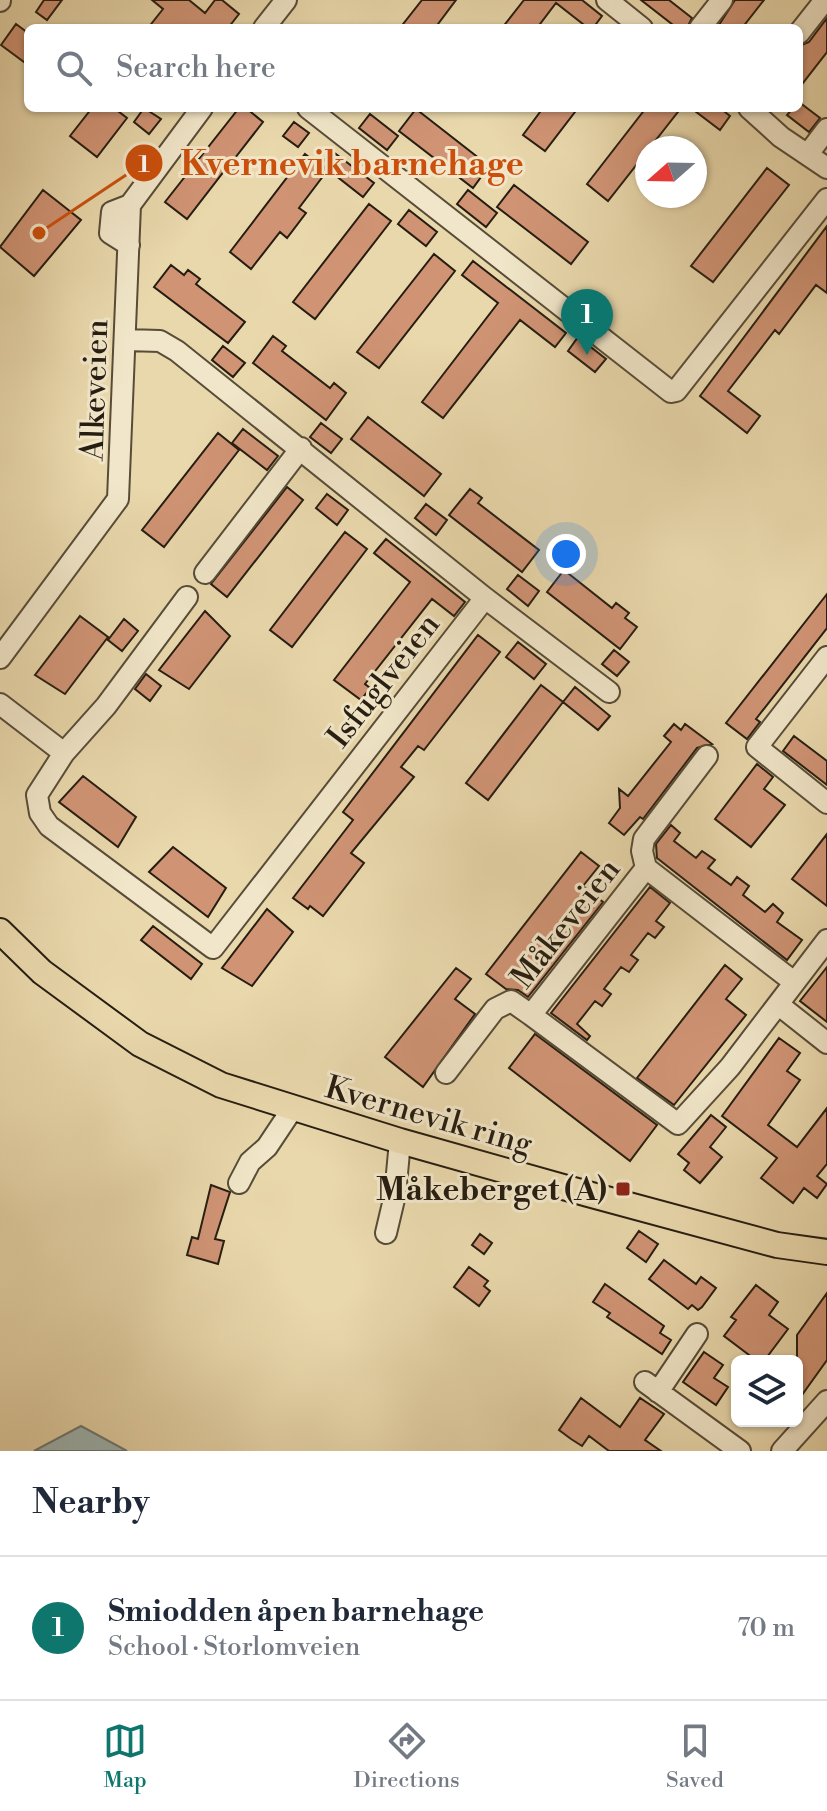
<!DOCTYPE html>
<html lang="en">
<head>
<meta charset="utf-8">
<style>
  :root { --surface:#fff; --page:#f6f6f7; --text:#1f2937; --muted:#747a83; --line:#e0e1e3; --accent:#0f766e }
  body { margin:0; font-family:"Libre Bodoni",serif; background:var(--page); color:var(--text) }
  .controls { position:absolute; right:24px; bottom:24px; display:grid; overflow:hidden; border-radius:12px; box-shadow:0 2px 6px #0004 }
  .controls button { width:72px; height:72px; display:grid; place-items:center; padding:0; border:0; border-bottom:2px solid var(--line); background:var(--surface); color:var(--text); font:40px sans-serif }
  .compass { position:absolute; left:635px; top:136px; width:72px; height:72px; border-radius:50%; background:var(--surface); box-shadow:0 2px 6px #0004; rotate:250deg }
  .you { position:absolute; left:566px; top:554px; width:28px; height:28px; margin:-20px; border:6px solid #fff; border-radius:50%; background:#1a73e8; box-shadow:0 0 0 12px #1a73e833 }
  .badge { display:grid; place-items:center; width:52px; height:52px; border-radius:50%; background:var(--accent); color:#fff; font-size:26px; font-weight:700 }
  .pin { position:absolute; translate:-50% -66px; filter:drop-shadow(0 2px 4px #0008) }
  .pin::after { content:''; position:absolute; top:42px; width:28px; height:24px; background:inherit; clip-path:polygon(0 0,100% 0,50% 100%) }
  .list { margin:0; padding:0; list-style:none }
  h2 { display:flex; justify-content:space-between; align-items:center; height:104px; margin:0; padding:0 32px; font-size:34px }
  h2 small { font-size:26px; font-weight:400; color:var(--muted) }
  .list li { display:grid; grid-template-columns:52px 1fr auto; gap:24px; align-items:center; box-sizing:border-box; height:144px; padding:0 32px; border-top:2px solid var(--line) }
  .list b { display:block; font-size:30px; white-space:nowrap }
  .list p { margin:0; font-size:26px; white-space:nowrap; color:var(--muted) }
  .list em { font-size:26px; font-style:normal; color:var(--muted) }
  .icon { flex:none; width:44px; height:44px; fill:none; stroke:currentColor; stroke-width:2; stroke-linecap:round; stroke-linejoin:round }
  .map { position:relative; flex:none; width:827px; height:1451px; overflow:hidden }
  .search { position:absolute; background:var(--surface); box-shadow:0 2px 6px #0004; left:24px; right:24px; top:24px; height:88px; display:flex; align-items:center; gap:20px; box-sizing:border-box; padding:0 28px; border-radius:12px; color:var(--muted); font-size:30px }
  .sheet { height:248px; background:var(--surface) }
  nav { display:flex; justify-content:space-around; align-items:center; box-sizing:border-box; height:112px; border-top:2px solid var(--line); background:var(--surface); font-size:22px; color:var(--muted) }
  nav a { display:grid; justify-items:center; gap:4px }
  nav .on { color:var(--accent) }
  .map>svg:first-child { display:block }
</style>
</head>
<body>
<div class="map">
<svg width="827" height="1451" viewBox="0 0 827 1451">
  <rect width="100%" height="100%" fill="#e9d8ac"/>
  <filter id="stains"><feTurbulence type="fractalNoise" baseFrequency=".0025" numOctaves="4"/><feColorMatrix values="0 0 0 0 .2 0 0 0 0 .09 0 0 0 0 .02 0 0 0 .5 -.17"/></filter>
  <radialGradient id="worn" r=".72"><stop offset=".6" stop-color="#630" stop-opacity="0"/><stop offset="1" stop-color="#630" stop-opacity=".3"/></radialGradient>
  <!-- water -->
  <path fill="#9db7b6" stroke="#6d7974" stroke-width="2" d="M81 1426 127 1451H34Z"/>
  <!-- building -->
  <path fill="#d09475" stroke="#261d11" stroke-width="2" d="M44 0H62L47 20 36 12Z
    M152 0H189L205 13 215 0H222L239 14 228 28H148L163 9Z
    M422 0H456L435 28H400Z
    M524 0H582L602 16 593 28H588L556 3 537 28H502Z
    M641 0H669L692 18 687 28H677Z
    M735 0H764L742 28H717Z
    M827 18V52L799 88V46L809 42Z
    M16 24 28 33V65L1 45Z
    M799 102 820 118 809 132 787 115 793 108H799Z
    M92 108H114L127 118 97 157 70 136Z
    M144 108 161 119 149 134 134 122Z
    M239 108H246L263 122 235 158 242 164 232 176 225 170 187 219 165 202Z
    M543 108H578L545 151 523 135Z
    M646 108H681L608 201 587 184Z
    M691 108H720L730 116 720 130Z
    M416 109 489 166 473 188 399 131Z
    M370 114 398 136 387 150 359 128Z
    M294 122 309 133 298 147 283 136Z
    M332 151 374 183 363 197 321 164Z
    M305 154 327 171 299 208 306 213 287 238 280 232 251 269 230 252Z
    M767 168 789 185 713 282 691 266Z
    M514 185 588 242 571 264 497 207Z
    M43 190 81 220 34 276 0 247Z
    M468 190 497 213 486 227 457 204Z
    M369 204 391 221 315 319 293 302Z
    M409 210 437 232 426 246 398 224Z
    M827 226V293L816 285 779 334 775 330 728 391 760 416 747 433 700 396Z
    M434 254 455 271 379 368 357 352Z
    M473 261 566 333 555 347 520 320 443 418 422 402 498 303 462 275Z
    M171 265 184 275 188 270 200 279 196 284 245 322 228 343 154 287Z
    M273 336 286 346 282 351 330 388 334 383 346 393 326 420 253 363Z
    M578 337 606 359 595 372 568 351Z
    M223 346 245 363 233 377 212 360Z
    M368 417 441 474 424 496 351 439Z
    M321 423 342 439 331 453 310 437Z
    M243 429 278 456 267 470 232 443Z
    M218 433 239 450 164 547 142 530Z
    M287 487 303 500 227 597 211 584Z
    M470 489 482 498 478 503 539 550 522 572 449 515Z
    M327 494 348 510 337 525 316 508Z
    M426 504 447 520 436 535 415 518Z
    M345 532 367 549 292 647 270 630Z
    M386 539 465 602 454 616 432 599 365 684 370 688 361 700 334 680 410 582 374 553Z
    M564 570 612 608 616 603 629 613 625 618 637 627 620 649 547 592Z
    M518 575 539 591 528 606 507 589Z
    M827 594V628L756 719 760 722 747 739 726 723Z
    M205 611 230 636 189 689 159 670Z
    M80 616 108 637 65 694 35 675Z
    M124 619 138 631 122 651 108 640Z
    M478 635 500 652 424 750 418 746 401 767 414 777 351 853 364 863 323 916 310 906 308 909 293 898 353 820 343 812Z
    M518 642 546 664 534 679 506 657Z
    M614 650 629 662 617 676 602 664Z
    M146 674 161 686 150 701 135 689Z
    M541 685 563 702 488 800 466 783Z
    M575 687 610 716 598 730 563 702Z
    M674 724 681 730 685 724 712 744 697 748 643 819 640 817 624 835 609 823 620 808 619 789 628 796 671 742 664 736Z
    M794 736 827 761V785L783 751Z
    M757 764 773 777 764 789 785 805 751 847 715 819Z
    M83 776 136 817 118 847 59 802Z
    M671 825 680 833 674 841 696 858 702 851 715 860 708 868 731 885 737 877 749 886 743 895 765 912 773 904 783 913 777 922 802 940 787 960 657 858 656 844Z
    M827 834V906L792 879Z
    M173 847 226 888 208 917 149 872Z
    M581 852 599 866 583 886 603 902 528 997 518 990 506 989 486 974Z
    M650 887 670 903 656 921 664 927 655 938 648 933 631 955 638 960 629 972 621 967 604 989 611 994 602 1006 595 1001 577 1024 590 1036 587 1040 551 1013Z
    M267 909 293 932 252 986 222 968Z
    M153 926 202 964 191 979 141 940Z
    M725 965 742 979 726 999 746 1015 674 1105 637 1078Z
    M827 967V1022L800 1001Z
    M456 968 471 979 455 999 475 1014 423 1087 385 1057Z
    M535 1034 657 1125 630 1161 509 1068Z
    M779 1038 800 1053 787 1071 800 1080 768 1125 797 1147 827 1108V1164L817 1176 827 1184 817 1198 804 1188 793 1203 761 1178 777 1158 722 1116Z
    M711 1115 726 1127 710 1147 722 1157 700 1183 684 1170 689 1163 678 1154Z
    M211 1185 230 1192 215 1239 224 1241 218 1264 187 1255 192 1237 198 1239Z
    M639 1231 658 1244 646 1262 627 1248Z
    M480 1234 492 1243 484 1254 472 1245Z
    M664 1260 696 1284 701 1277 716 1288 702 1307 698 1310 692 1305 688 1309 649 1279Z
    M469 1267 488 1281 484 1286 490 1291 479 1306 454 1287Z
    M605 1284 664 1326 660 1333 671 1340 662 1354 607 1317 610 1313 593 1302Z
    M756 1285 778 1302 769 1315 788 1329 764 1361H757L724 1336 736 1320 731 1317Z
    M827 1293V1360L797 1402V1335Z
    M704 1352 723 1365 714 1378 728 1387 716 1405 683 1382Z
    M581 1398 620 1427 640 1398 664 1414 645 1440 661 1451H609L589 1436 582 1446 571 1439 559 1430Z"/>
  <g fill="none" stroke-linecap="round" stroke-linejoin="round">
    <defs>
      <path id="minor" d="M607 0 642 28
        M0 1V0
        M264 28 286 0
        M700 28 722 0
        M799 33 825 0
        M308 108 671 392 676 391 827 199
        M749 108 781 137 827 168
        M808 154 827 129
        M129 245 110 233 112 212 130 205
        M126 340 160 341 177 351 485 598 609 692
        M205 573 301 448
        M187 597 106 706 64 753 37 795 40 813 49 826 213 948 485 598
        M827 657 757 747 827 803
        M0 658 118 499 130 205 202 108
        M0 704 64 753
        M646 868 642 851 644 839 707 756
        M794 982 646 868 531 1015 678 1124 730 1067 827 940
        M779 1005 827 1043
        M446 1073 495 1009 511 1001 531 1015
        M239 1183 250 1162 267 1147 293 1108
        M386 1233 395 1195 400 1141
        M645 1382 740 1451
        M658 1392 697 1334
        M782 1451 827 1401"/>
      <path id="major" d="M0 931 42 972 140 1044 221 1085 400 1141 588 1194 777 1245 827 1252"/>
    </defs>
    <!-- minor casing -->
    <use href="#minor" stroke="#574c38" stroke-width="24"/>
    <!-- major casing -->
    <use href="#major" stroke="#261d11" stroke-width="28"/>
    <!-- minor -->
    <use href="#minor" stroke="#f1e6c9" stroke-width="20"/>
    <!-- major -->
    <use href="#major" stroke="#e9d8ac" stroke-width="24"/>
  </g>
  <!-- markers -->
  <rect fill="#8f2418" stroke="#f1e6c9" stroke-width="3" x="615" y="1181" width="16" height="16" rx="4"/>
  <g text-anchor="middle" stroke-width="6" stroke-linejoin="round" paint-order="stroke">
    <!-- street labels -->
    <g font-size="32" fill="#261d11" stroke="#f1e6c9">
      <text transform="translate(94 390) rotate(-88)" y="11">Alkeveien</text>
      <text transform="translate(383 680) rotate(-52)" y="11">Isfuglveien</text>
      <text transform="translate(565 923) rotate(-52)" y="11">Måkeveien</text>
      <text transform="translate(429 1115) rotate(16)" y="11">Kvernevik ring</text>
    </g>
    <!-- poi labels -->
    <g font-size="32" font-weight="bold" fill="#261d11" stroke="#f1e6c9" text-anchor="end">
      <text x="607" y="1200">Måkeberget (A)</text>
    </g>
  </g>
  <!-- callouts -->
  <path fill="none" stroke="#cb500d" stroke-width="3" d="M39 233L144 163"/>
  <g fill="#cb500d" stroke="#f1e6c9" stroke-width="3">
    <circle cx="39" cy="233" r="8"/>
    <circle cx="144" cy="163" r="20"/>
  </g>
  <g font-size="24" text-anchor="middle" font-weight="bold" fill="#fff">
    <text x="144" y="172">1</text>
  </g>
  <g font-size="34" text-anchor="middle" font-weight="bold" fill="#cb500d" stroke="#f1e6c9" stroke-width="6" stroke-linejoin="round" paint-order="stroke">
    <text x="352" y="175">Kvernevik barnehage</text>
  </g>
  <rect width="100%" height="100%" filter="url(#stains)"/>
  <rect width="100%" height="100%" fill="url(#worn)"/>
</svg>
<div class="controls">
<button><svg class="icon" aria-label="layers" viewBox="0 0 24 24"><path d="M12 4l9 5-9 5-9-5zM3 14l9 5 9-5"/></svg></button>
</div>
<svg class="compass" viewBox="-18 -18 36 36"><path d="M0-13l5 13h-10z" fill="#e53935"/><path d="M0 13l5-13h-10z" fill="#747a83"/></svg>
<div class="you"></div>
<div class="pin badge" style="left:587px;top:355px">1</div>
<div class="search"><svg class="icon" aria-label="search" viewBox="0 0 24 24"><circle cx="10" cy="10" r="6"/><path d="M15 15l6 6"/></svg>Search here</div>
</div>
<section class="sheet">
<h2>Nearby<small></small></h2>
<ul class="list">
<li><span class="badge">1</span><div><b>Smiodden åpen barnehage</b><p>School · Storlomveien</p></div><em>70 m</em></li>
</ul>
</section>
<nav>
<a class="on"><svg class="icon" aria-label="map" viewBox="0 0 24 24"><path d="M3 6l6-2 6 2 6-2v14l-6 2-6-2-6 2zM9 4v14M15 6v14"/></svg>Map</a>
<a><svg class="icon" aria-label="directions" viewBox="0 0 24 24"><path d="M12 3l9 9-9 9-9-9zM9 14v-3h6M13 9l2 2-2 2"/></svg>Directions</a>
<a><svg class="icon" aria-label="saved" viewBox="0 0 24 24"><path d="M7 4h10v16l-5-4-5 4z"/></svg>Saved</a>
</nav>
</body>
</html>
